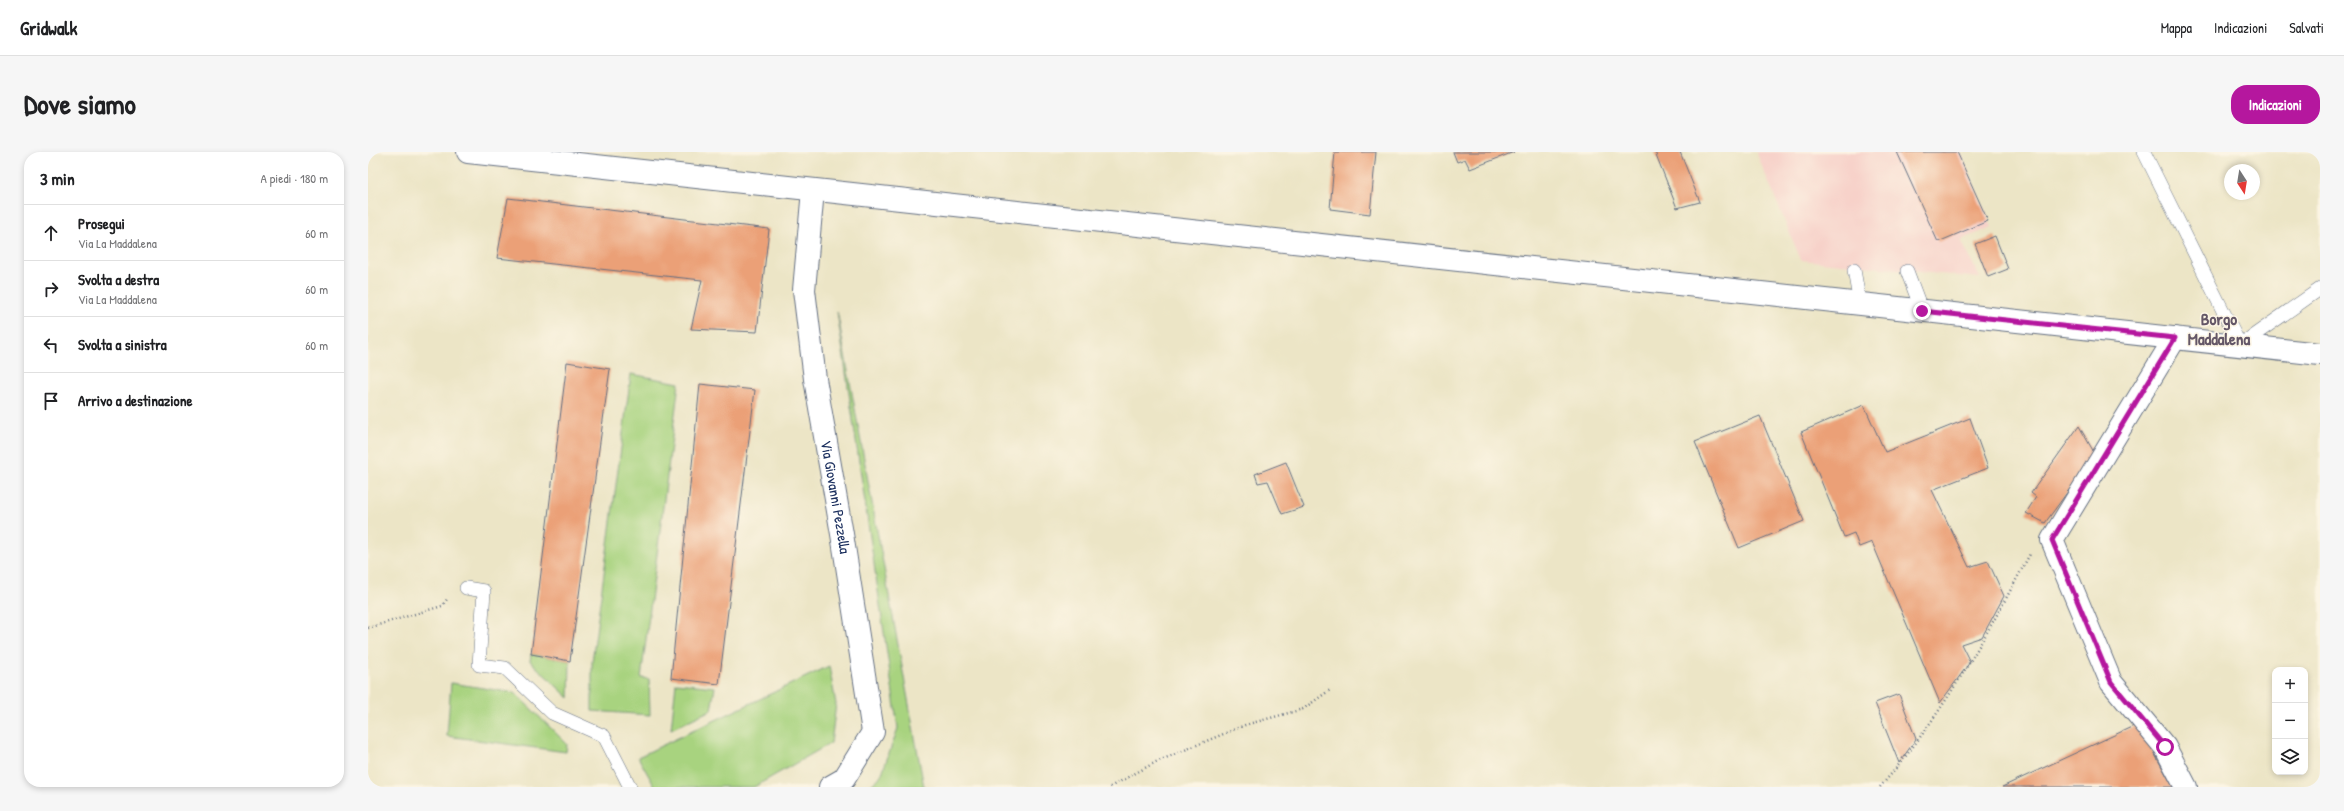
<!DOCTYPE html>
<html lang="it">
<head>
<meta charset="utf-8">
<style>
  :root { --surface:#fff; --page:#f6f6f6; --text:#202124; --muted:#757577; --line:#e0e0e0; --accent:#b5179e }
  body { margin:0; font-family:"Patrick Hand",sans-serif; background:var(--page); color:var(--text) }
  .controls { position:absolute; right:12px; bottom:12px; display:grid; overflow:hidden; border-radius:8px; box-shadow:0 2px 6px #0003 }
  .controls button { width:36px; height:36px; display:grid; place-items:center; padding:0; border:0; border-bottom:1px solid var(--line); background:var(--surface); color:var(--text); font:20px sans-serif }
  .compass { position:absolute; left:1856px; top:12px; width:36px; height:36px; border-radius:50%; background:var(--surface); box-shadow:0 2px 6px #0003; rotate:168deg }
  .stop { position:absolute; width:12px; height:12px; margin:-9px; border:3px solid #b5179e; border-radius:50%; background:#fff }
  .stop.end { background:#b5179e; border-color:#fff; box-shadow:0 1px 4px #0008 }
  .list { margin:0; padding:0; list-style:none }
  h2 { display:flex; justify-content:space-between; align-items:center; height:52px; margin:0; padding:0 16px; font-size:17px }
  h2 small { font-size:13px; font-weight:400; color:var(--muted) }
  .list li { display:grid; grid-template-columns:26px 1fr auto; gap:12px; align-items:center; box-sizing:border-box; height:56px; padding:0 16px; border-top:1px solid var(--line) }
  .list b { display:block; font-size:15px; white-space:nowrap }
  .list p { margin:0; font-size:13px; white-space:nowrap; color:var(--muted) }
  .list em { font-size:13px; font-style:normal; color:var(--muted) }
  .icon { flex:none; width:22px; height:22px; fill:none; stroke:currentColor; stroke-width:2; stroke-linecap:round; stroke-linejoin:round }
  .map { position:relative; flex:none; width:1952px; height:635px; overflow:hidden; border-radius:16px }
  header { display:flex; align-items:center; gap:24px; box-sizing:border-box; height:56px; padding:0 20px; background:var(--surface); border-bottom:1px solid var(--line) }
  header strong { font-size:19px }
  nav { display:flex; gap:22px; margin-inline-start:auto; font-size:14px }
  .intro { display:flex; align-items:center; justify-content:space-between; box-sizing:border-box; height:96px; padding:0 24px }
  h1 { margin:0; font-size:28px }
  .button { padding:10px 18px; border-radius:16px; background:var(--accent); color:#fff; font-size:14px; font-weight:700 }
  main { display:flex; gap:24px; padding:0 24px }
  aside { flex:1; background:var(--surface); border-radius:16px; box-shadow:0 2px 6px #0003 }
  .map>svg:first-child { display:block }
</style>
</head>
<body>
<header>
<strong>Gridwalk</strong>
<nav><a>Mappa</a><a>Indicazioni</a><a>Salvati</a></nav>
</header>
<div class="intro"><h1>Dove siamo</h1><a class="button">Indicazioni</a></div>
<main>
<aside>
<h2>3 min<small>A piedi · 180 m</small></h2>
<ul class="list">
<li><svg class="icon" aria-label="ahead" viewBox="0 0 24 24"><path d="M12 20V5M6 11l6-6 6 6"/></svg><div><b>Prosegui</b><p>Via La Maddalena</p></div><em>60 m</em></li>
<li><svg class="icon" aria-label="right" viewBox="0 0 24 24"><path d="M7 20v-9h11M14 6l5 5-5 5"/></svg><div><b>Svolta a destra</b><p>Via La Maddalena</p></div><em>60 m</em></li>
<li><svg class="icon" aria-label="left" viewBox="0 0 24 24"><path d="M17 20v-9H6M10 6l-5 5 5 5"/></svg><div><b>Svolta a sinistra</b></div><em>60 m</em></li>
<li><svg class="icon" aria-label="arrive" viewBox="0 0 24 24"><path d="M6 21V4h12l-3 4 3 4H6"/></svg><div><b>Arrivo a destinazione</b></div></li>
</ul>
</aside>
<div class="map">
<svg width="1952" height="635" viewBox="0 0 1952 635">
  <rect width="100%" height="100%" fill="#fcf5e5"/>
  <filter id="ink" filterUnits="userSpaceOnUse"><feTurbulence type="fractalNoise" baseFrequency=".025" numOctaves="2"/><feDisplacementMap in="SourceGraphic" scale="8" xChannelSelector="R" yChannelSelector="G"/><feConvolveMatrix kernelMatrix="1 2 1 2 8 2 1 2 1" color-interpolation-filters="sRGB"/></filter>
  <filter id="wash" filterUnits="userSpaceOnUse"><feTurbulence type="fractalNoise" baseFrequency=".012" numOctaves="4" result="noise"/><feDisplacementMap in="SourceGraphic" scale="16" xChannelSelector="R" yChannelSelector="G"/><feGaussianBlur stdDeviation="0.9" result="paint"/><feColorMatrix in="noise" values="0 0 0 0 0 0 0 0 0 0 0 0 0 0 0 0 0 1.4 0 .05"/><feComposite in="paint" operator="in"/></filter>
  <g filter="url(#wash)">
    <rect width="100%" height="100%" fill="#ece5c6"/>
    <!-- built -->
    <path fill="#f7d1c9" d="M1388 0H1592L1624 75 1593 88 1612 126 1433 108Z"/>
    <!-- green -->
    <path fill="#a8d37f" stroke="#62816e" d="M469 159 556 635H501L513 624 530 576Z
      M263 222 311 231 273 526 281 527 282 563 224 559V510Z
      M163 502 202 509 201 546 162 509Z
      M461 514 468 552 463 591 386 635H287L270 605Z
      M83 531 147 541 199 592 198 600 79 584Z
      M308 531 347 535 343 558 303 577Z"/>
    <g id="blocks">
      <!-- building -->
      <path fill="#eba077" d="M967 0H1008L1002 62 962 57Z
        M1085 0H1146L1102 17 1097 7 1089 10Z
        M1287 0H1312L1332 50 1309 56Z
        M1529 0H1589L1620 69 1570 90Z
        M140 46 401 77 389 180 323 177 334 128 129 106Z
        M1627 84 1640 117 1620 125 1607 92Z
        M199 210 242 217 202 509 163 502Z
        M332 232 387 238 351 532 303 526Z
        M1496 253 1517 300 1602 266 1620 316 1564 338 1601 415 1620 409 1636 444 1614 485 1593 492 1602 510 1572 551 1504 390 1491 395 1486 381 1476 385 1433 280Z
        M1392 264 1436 369 1371 396 1327 290Z
        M1711 274 1727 302 1677 371 1658 361 1668 345 1663 341Z
        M918 310 936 355 914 362 900 329 890 331 887 322Z
        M1531 542 1548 587 1531 611 1507 551Z
        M1770 572 1805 635H1634Z"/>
    </g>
  </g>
  <g filter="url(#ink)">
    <use href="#blocks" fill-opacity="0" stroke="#646f82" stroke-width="1"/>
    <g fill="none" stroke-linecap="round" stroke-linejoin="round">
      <defs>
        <path id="lane" d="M1776 0 1872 193 1952 137
          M1486 118 1492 152
          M1539 119 1554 159
          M98 436 116 439 111 513 137 516 184 561 236 584 262 635"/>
        <g id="street">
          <path id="s1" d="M445 38 436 138 447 227 474 382 505 580 476 627 462 635"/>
          <path d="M1807 186 1684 388 1743 530 1797 595 1818 635"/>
        </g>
        <path id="secondary" d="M100 0 1952 202"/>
      </defs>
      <!-- lane casing -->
      <use href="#lane" stroke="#646f82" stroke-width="14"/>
      <!-- street casing -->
      <use href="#street" stroke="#646f82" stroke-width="24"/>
      <!-- secondary casing -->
      <use href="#secondary" stroke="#646f82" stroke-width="24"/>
      <!-- path -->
      <path stroke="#646f82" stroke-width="2.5" stroke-dasharray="1 3" stroke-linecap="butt" d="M0 476 74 454 80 446
        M742 635 788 610 877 573 935 557 962 538
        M1512 635C1574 565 1618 484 1662 402"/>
      <!-- lane -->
      <use href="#lane" stroke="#fff" stroke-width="13"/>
      <!-- street -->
      <use href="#street" stroke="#fff" stroke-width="22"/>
      <!-- secondary -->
      <use href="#secondary" stroke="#fff" stroke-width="22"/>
    </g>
  </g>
  <g fill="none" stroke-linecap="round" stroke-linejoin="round" filter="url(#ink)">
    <!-- route -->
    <path stroke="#b5179e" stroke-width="5" d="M1554 159 1807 186 1684 388 1743 530 1797 595"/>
  </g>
  <g text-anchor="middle" stroke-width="3" stroke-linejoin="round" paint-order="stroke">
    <!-- street labels -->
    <g font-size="15" fill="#1b2f5e" stroke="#fcf5e5">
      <text dy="5" stroke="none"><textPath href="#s1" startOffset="310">Via Giovanni Pezzella</textPath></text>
    </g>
    <!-- quarter labels -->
    <g font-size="17" font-weight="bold" fill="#645767" stroke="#fcf5e5">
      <text x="1851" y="173">Borgo<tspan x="1851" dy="20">Maddalena</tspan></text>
    </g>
  </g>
</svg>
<div class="controls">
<button>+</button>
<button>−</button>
<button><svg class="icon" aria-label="layers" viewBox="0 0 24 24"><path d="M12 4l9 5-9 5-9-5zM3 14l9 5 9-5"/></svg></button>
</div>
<svg class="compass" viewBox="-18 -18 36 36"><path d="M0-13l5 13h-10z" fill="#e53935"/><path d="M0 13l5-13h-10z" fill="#757577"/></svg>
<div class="stop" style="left:1797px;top:595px"></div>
<div class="stop end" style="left:1554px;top:159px"></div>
</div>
</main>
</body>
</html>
